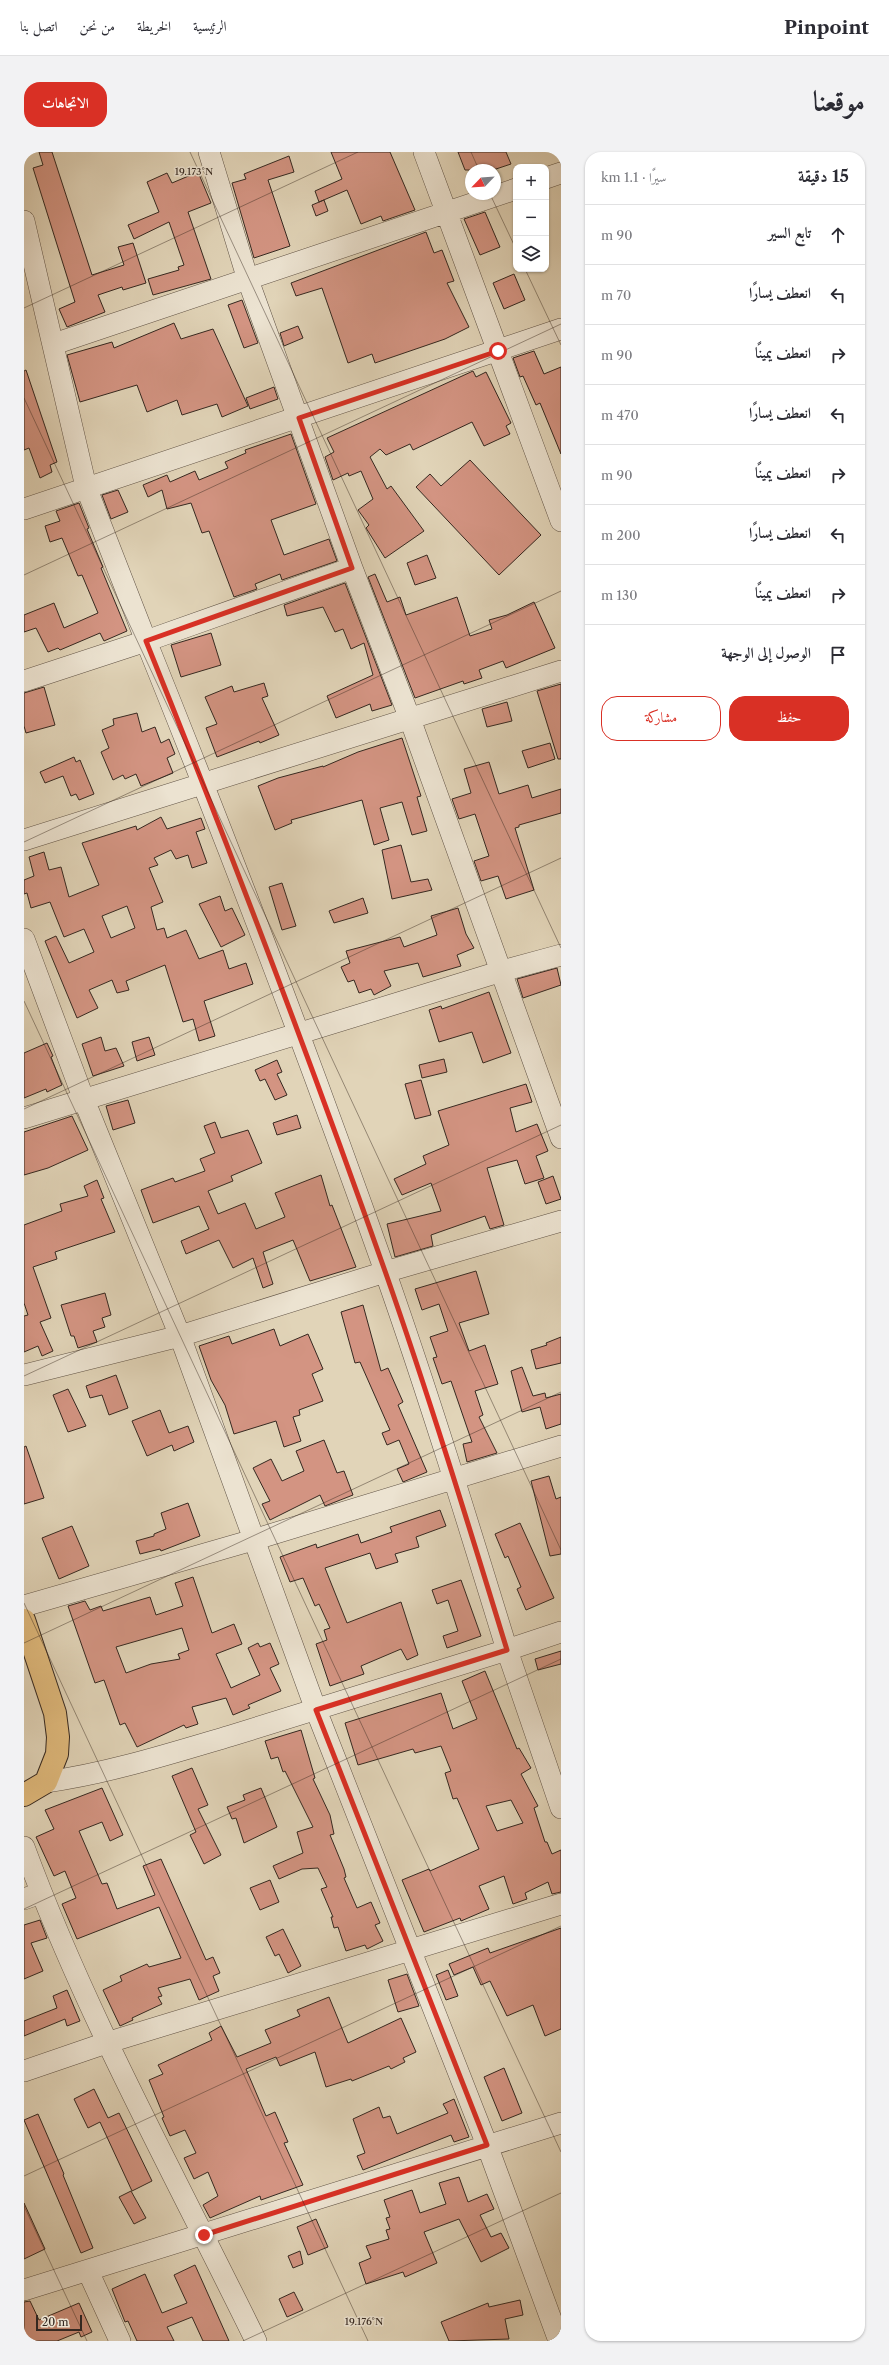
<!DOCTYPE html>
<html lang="ar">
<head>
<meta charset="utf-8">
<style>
  :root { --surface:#fff; --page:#f2f2f3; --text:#2b2b33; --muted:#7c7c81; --line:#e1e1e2; --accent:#d93025 }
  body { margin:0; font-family:"Libre Caslon Text",Amiri,serif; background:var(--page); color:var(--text); direction:rtl }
  .controls { position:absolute; right:12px; top:12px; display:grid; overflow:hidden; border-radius:8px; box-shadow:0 1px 3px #0004 }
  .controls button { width:36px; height:36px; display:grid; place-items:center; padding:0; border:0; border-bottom:1px solid var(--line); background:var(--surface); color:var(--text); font:20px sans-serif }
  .compass { position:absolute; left:441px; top:12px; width:36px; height:36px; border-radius:50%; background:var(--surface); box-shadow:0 1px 3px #0004; rotate:245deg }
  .scale { position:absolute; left:12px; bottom:10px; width:46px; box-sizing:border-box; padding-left:4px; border:2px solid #352820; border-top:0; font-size:11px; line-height:14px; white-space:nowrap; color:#352820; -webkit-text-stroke:3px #ece3d1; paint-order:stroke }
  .stop { position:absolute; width:12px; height:12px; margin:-9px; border:3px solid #d93025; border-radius:50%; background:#fff }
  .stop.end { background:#d93025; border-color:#fff; box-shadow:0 1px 4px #0008 }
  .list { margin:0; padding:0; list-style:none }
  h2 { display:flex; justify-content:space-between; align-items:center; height:52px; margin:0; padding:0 16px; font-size:17px }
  h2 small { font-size:13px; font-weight:400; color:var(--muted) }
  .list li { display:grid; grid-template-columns:26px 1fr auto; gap:12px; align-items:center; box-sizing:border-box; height:60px; padding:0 16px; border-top:1px solid var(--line) }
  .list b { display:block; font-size:15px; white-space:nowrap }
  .list em { font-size:13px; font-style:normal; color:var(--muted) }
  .actions { display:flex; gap:8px; padding:12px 16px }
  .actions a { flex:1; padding:9px 0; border:1px solid var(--accent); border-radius:16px; text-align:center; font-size:14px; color:var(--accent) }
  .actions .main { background:var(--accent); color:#fff }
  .icon { flex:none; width:22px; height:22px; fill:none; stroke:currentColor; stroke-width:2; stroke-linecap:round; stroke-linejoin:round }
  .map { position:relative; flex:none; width:537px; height:2189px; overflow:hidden; direction:ltr; border-radius:16px }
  header { display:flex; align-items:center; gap:24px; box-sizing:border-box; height:56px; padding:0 20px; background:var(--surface); border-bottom:1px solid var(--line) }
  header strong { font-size:19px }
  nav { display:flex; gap:22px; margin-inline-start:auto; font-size:14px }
  .intro { display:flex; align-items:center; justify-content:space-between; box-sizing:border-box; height:96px; padding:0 24px }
  h1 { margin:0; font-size:28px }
  .button { padding:10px 18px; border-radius:16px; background:var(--accent); color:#fff; font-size:14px; font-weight:700 }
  main { display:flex; gap:24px; padding:0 24px }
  aside { flex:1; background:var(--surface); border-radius:16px; box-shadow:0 1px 3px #0004 }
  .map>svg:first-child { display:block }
</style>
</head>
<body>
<header>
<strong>Pinpoint</strong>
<nav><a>الرئيسية</a><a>الخريطة</a><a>من نحن</a><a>اتصل بنا</a></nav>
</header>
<div class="intro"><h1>موقعنا</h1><a class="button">الاتجاهات</a></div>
<main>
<aside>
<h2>15 دقيقة<small>سيرًا · 1.1 km</small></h2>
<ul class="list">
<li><svg class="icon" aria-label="ahead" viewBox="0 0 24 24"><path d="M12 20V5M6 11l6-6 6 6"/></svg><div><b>تابع السير</b></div><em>90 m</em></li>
<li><svg class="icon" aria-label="left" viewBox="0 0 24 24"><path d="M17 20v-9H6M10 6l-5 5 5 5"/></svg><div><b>انعطف يسارًا</b></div><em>70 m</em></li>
<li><svg class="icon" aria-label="right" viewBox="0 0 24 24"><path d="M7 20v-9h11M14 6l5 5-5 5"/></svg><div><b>انعطف يمينًا</b></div><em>90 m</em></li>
<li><svg class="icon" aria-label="left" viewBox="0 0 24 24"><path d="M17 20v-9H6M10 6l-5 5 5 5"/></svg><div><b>انعطف يسارًا</b></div><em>470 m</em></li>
<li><svg class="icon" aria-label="right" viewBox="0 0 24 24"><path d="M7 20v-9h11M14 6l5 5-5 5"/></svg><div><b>انعطف يمينًا</b></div><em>90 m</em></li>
<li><svg class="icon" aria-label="left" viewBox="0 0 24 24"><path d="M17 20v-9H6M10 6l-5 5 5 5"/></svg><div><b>انعطف يسارًا</b></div><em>200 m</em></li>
<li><svg class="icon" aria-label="right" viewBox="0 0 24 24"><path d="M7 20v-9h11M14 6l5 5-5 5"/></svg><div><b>انعطف يمينًا</b></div><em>130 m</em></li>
<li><svg class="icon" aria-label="arrive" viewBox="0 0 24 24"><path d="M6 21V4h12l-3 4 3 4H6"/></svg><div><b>الوصول إلى الوجهة</b></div></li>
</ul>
<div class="actions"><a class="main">حفظ</a><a>مشاركة</a></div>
</aside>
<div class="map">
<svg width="537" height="2189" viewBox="0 0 537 2189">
  <rect width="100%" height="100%" fill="#e1d4b8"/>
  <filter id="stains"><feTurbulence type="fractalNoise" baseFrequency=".005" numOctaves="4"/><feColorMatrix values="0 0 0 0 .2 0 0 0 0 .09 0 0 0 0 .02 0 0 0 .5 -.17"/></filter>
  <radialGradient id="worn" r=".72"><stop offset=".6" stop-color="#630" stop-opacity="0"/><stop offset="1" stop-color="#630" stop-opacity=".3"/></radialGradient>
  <!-- building -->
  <path fill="#d39482" stroke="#352820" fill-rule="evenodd" d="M15 0H28L68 123 100 113 94 95 109 91 122 131 99 138 98 135 74 143 81 160 43 175 35 157 51 150 9 16 19 13Z
    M307 0H366L391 58 359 69 357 64 337 72 323 38 295 50 291 39 318 27Z
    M434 0H482L487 12 469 18H441Z
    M265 4 270 20 244 28 266 94 230 106 208 31 222 27 220 22Z
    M174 20 187 51 164 60 187 127 129 143 124 127 155 118 154 115 160 113 145 70 110 87 104 73 135 60 123 30 143 21 148 31Z
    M300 48 304 59 292 64 288 53Z
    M461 60 476 95 456 103 440 67Z
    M402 80 410 101 418 98 430 129 423 131 445 175 421 187 351 211 348 202 324 211 298 136 272 144 267 131Z
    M490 122 501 148 480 157 469 131Z
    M218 148 234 191 220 196 204 153Z
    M150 171 157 187 189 177 224 254 198 265 193 252 158 263 153 248 123 260 113 233 56 250 43 203 88 190 90 196Z
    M274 174 279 186 260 194 256 181Z
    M510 199 520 222 537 215V302L516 251 512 253 499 224 496 225 489 206Z
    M2 218 33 310 26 313 28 320 16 326 5 296 0 298V219Z
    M449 219 452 225 462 220 487 271 482 274 486 282 460 294 448 270 389 298 386 292 362 303 356 297 346 305 363 337 367 334 400 379 361 406 342 376 345 373 334 358 349 347 337 319 325 324 324 321 309 328 301 305 310 300 303 286Z
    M250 235 254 247 226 257 222 246Z
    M267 282 292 352 247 368 260 403 305 387 313 409 258 428 256 422 231 432 233 437 210 445 185 379 178 381 167 351 143 357 138 338 124 345 119 333 143 323 146 330 171 319 175 328 204 316 201 310 222 301 221 298Z
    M446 308 517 383 475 423 392 335 406 322 417 334Z
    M94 338 104 360 87 367 78 343Z
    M55 351 65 376 63 377 79 415 77 416 103 479 80 489 76 481 36 498 34 496 24 500 12 476 0 480V463L30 451 40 476 74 461 58 423 54 424 38 386 26 390 21 374 36 369 32 359Z
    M403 403 412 426 391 433 383 411Z
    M351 422 363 450 376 445 382 463 433 445 446 484 468 477 465 468 483 463 510 450 531 496 482 516 479 509 455 518 458 526 440 532 439 529 391 546 344 425Z
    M321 431 368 553 348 559 346 552 312 566 303 544 349 523 340 491 327 497 319 477 311 480 299 455 263 464 260 453Z
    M187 481 197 513 157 525 147 493Z
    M240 531 244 544 238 546 255 583 236 591 235 589 193 605 182 576 193 572 181 545 208 534 210 540Z
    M537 532V607H534L513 539Z
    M20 535 31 573 2 581 0 574V541Z
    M483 550 488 569 463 575 458 557Z
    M113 561 118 580 131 575 137 591 145 587 151 602 143 606 149 621 117 634 112 622 101 627 99 623 89 628 77 600 85 596 78 578 90 573 89 567Z
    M378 586 397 644 393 645 403 679 388 683 378 650 356 656 365 688 350 693 338 648 267 668 268 671 251 678 234 634 254 626 299 614V615L334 600Z
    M526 591 531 607 504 616 498 599Z
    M50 605 52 610 56 608 70 642 55 648 52 642 47 644 39 624 21 631 16 620Z
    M465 610 475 642 504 633 508 646 537 637V661L495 673V675L491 676 510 738 482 747 474 724 457 729 450 709 465 704 451 662 435 667 428 647 447 641 440 617Z
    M137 665 143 677 177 666 181 677 172 680 183 711 168 716 164 703 152 707 147 698 130 706 134 713 125 716 139 750 127 755 133 778 140 776 143 786 162 778 175 807 199 798 205 817 222 811 229 832 180 849 191 884 175 889 169 867 159 870 141 813 102 829 105 838 93 841 88 828 65 838 74 856 53 866 21 789 32 784 45 811 70 800 60 777 40 785 26 750 7 756 3 741 0 742V728L10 724 5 705 20 700 25 718 37 715 45 745 75 733 58 691 112 674 113 678ZM103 754 111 776 87 786 78 764Z
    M377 693 387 730 404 727 408 738 368 747 358 698Z
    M258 731 272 774 258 778 245 735Z
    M196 744 201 759 208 756 221 783 197 795 175 752Z
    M339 746 344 761 310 771 305 759Z
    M434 756 442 782 450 796 433 803 437 814 399 825 394 811 360 819 367 834 350 843 347 837 335 841 330 828 324 830 317 815 326 811 322 799 376 785 380 795 413 783 407 764Z
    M533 816 537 833 499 846 493 827Z
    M465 840 487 901 459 911 448 880 415 890 405 858 417 854 418 857Z
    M77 885 81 899 92 896 100 914 69 924 58 892Z
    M125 885 131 903 113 909 108 890Z
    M23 891 29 904 27 905 38 933 23 940 22 937 0 946V901Z
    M420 907 423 920 398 926 395 913Z
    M253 908 258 920 253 922 263 943 251 948 241 927 236 929 231 918Z
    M397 928 407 963 391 967 381 932Z
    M502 932 508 950 486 956 492 980 513 972 524 999 512 1004 520 1026 501 1032 493 1008 463 1016 480 1073 466 1077 461 1064 407 1083 409 1094 371 1105 363 1072 417 1059 407 1031 378 1043 370 1027 402 1012 399 1004 425 993 414 959Z
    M104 948 111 971 89 978 82 954Z
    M273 963 277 976 253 983 249 971Z
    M48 964 64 998 24 1016 0 1023V980Z
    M191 970 197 986 224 978 238 1011 207 1024 209 1029 184 1039 194 1062 221 1051 232 1077 261 1065 251 1041 297 1023 306 1054 308 1053 332 1115 286 1129 269 1088 239 1100 249 1132 239 1136 229 1106 209 1116 195 1088 162 1102 157 1089 185 1077 175 1054 129 1071 117 1038 149 1026 151 1030 181 1019 176 1007 191 1001 180 974Z
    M529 1024 537 1047 522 1052 514 1030Z
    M73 1028 80 1046 77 1047 91 1080 31 1100 33 1107 9 1115 27 1166 16 1170 29 1199 18 1204 14 1194 0 1200V1164L4 1163 0 1151V1073L38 1059 36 1052 64 1044 60 1034Z
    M452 1119 465 1162 435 1171 445 1199 461 1193 474 1232 451 1239 459 1263 455 1265 473 1301 443 1310 439 1292 448 1290 427 1229 418 1232 409 1206 413 1205 406 1185 424 1179 415 1152 398 1158 391 1137Z
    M81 1141 87 1163 78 1166 81 1175 69 1179 73 1190 54 1196 50 1184H47L37 1153Z
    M339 1153 357 1219 364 1216 379 1250 374 1253 403 1320 379 1330 373 1317 385 1312 375 1288 363 1293 358 1281 366 1278 336 1210 331 1211 317 1160Z
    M250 1177 256 1194 284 1182 299 1217 288 1222 299 1249 275 1258 276 1263 269 1265 277 1289 260 1295 252 1269 210 1282 201 1253 187 1228 175 1194 205 1184 208 1192Z
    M537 1185V1211L512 1217 507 1198 523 1193 522 1191Z
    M498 1215 509 1244 521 1241 522 1246 537 1242V1272L522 1277 516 1255 498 1260 487 1219Z
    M92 1223 104 1256 85 1263 78 1243 66 1246 62 1234Z
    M44 1237 62 1274 44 1280 29 1243Z
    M136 1258 145 1281 164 1274 170 1290 150 1299 148 1293 123 1304 108 1269Z
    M300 1288 313 1321 320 1319 329 1343 301 1354 296 1343 246 1368 238 1352 246 1349 229 1316 247 1307 258 1329 280 1319 272 1299Z
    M2 1294 20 1346 0 1352V1295Z
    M525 1324 532 1347 537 1345V1402L526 1404 507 1329Z
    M164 1351 176 1384 137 1399 136 1397 116 1402 112 1389 130 1384V1382L142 1377 137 1361Z
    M416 1358 422 1374 392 1385 395 1395 371 1402 374 1410 352 1417 346 1401 301 1416 323 1471 377 1450 394 1503 383 1508 377 1497 337 1514 340 1522 306 1534 292 1492 303 1488 300 1478 306 1476 295 1452 291 1454 279 1426 266 1430 256 1405 292 1392 293 1396 334 1382 337 1391 368 1380 366 1375Z
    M496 1371 530 1446 502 1458 493 1437 497 1435 484 1404 481 1406 471 1382Z
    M48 1374 65 1414 35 1427 18 1386Z
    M169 1425 188 1481 210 1472 218 1492 192 1502 207 1536 236 1523 224 1496 234 1491 236 1495 246 1491 255 1512 246 1516 257 1539 224 1553 226 1556 209 1563 202 1546 168 1555 174 1572 162 1576 160 1573 113 1595 101 1571 96 1573 80 1528 71 1531 44 1454 61 1449 66 1458 77 1454 79 1459 126 1445 132 1463 159 1454 151 1431ZM158 1476 165 1498 154 1502 156 1507 127 1512 102 1521 92 1495Z
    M437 1428 457 1484 423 1496 419 1484 434 1479 424 1448 413 1452 408 1438Z
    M537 1499V1512L514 1518 511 1507Z
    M461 1519 493 1597 495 1596 507 1616 497 1622 514 1654 510 1656 521 1690H523L528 1702 537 1698V1740L528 1742 524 1730 501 1741 503 1747 489 1752 480 1724 455 1734 465 1757 437 1769 436 1766 400 1780 378 1728 405 1717 406 1719 455 1697 433 1646 429 1647 421 1621 427 1619 417 1594 391 1601 389 1597 334 1613 321 1571 417 1541 429 1577 453 1567 438 1529ZM487 1648 499 1671 473 1679 462 1654Z
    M277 1578 291 1626 289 1627 306 1663 310 1682 306 1683 320 1717 322 1725 320 1726 333 1756 347 1750 356 1771 351 1773 359 1789 343 1797 341 1793 322 1799 314 1775 310 1776 307 1765H309L297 1737 303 1735 294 1716 278 1717 255 1727 249 1714 279 1701 273 1680 289 1675 261 1619 259 1620 254 1605 247 1607 241 1589Z
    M168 1616 184 1653 174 1657 197 1703 180 1712 166 1683 172 1680 148 1624Z
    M78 1636 99 1683 86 1689 78 1670 55 1679 78 1732 83 1731 93 1757 131 1743 119 1714 137 1707 182 1808 189 1805 196 1821 189 1824 195 1839 175 1848 166 1827 134 1836 138 1844 134 1845 138 1852 108 1866 109 1868 96 1874 79 1838 98 1829 96 1824 123 1812 125 1815 157 1806 135 1755 53 1787 38 1752 52 1746 41 1719 30 1724 12 1685 30 1677 21 1658Z
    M237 1636 253 1675 220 1691 212 1666 208 1667 203 1655 221 1648 219 1643Z
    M246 1728 255 1750 236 1758 226 1736Z
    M16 1768 23 1786 7 1791 19 1819 0 1827V1773Z
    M537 1776V1877L521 1884 509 1853 483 1864 466 1829 457 1833 449 1815 430 1823 425 1812 464 1796 466 1801Z
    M259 1777 277 1814 264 1821 255 1802 251 1804 242 1785Z
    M424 1818 434 1844 422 1848 412 1823Z
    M383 1822 395 1854 374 1860 364 1828Z
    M43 1838 56 1869 43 1874 41 1867 0 1884V1869L33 1856 29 1844Z
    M305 1845 324 1891 377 1866 392 1900 379 1906 381 1910 367 1917 365 1914 328 1929 327 1927 302 1935 291 1900 256 1914 252 1905 222 1917 242 1964 251 1960 264 1990 260 1991 279 2033 237 2048 236 2044 186 2066 179 2053 194 2044 184 2020 170 2027 160 2006 172 2001 161 1978 146 1984 138 1966 140 1965 125 1928 139 1922 134 1913 188 1888 185 1881 197 1874 213 1905 247 1891 241 1878 276 1864 273 1858Z
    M480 1916 498 1961 478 1969 460 1925Z
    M70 1937 84 1966 95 1961 128 2029 108 2039 76 1970 64 1976 50 1947Z
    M430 1947 445 1985 430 1990 427 1983 339 2018 333 2004 341 2001 329 1967 355 1955 359 1966 366 1964 373 1982 424 1961 419 1952Z
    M14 1962 40 2022 39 2023 69 2096 57 2101 0 1968Z
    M435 2025 444 2050 463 2042 470 2057 456 2063 467 2085 477 2081 485 2096 457 2110 435 2067 400 2080 413 2111 381 2125 379 2120 342 2132 335 2111 347 2106 342 2094 365 2087 362 2078 366 2077 362 2066 366 2065 360 2048 388 2038 396 2061 422 2052 415 2031Z
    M107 2039 122 2066 110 2072 95 2045Z
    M0 2051 21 2097 0 2107Z
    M292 2067 304 2095 284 2103 273 2075Z
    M276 2099 279 2112 269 2116 264 2104Z
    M171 2113 205 2189H179L168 2165 143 2175 150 2189H113L104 2169 101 2170 88 2137 121 2122 138 2161 163 2151 150 2123Z
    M270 2140 279 2158 263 2165 255 2147Z
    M496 2148 499 2163 481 2167 485 2187 425 2189 417 2170 464 2151 465 2155Z
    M6 2149 15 2168 55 2151 68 2180 57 2185 55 2180 33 2189H0V2150Z"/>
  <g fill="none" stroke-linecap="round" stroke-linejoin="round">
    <defs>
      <path id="minor" d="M185 0 224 128 328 416
        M400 0 537 369
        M522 26 537 21
        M0 69 62 335 122 489 0 529
        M30 192 492 37
        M0 357 537 177
        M0 688 537 519
        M0 787 60 948 156 1184 292 1558 463 1993 535 2189
        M0 966 478 819 537 803
        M0 1223 156 1184 361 1120 537 1069
        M0 1454 229 1388 537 1294
        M537 1480 483 1498 537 1656
        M22 1630C85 1621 145 1602 206 1584 299 1556 391 1527 483 1498 444 1371 405 1244 361 1119 286 907 206 697 122 489L328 416 386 567 537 986
        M0 1695C63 1866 152 2025 232 2189
        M0 1747 17 1741
        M0 1919 82 1891 537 1752
        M64 2119 96 2189
        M0 2138 537 1971"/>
      <path id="major" d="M0 1468 31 1561 34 1585 33 1602 22 1630 0 1643"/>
    </defs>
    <!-- minor casing -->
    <use href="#minor" stroke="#605346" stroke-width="22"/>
    <!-- major casing -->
    <use href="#major" stroke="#352820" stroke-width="24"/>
    <!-- minor -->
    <use href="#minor" stroke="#ece3d1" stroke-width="21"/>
    <!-- major -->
    <use href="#major" stroke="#e0ba7c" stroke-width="22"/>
  </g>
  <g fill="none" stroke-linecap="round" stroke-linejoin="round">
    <!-- route -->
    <path stroke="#d93025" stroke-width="5" d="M180 2083 463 1993 292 1558 483 1498C444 1371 405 1244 361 1119 286 907 206 697 122 489L328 416 275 266 474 199"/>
  </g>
  <!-- ticks -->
  <path fill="none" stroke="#352820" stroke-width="1" stroke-opacity="0.45" d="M166 0 537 796M447 0 455 18M466 42 492 97M501 117 537 193M0 156 334 0M0 246 537 1398M0 423 537 172M0 690 537 439M0 849 537 2000M0 957 537 706M0 1224 537 973M0 1451 344 2189M0 1491 537 1240M0 1757 537 1507M0 2024 537 1774M0 2054 63 2189M219 2189 537 2041"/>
  <g font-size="10" text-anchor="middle" fill="#352820" stroke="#ece3d1" stroke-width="3" stroke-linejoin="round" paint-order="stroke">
    <text x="170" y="23">19.173°N</text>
    <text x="340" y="2173">19.176°N</text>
  </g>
  <rect width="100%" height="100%" filter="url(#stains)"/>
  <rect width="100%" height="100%" fill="url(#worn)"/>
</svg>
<div class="controls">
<button>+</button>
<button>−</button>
<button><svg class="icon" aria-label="layers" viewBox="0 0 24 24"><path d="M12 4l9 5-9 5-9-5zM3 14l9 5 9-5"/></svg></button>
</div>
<svg class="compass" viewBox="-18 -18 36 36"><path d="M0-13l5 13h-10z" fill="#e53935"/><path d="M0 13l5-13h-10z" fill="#7c7c81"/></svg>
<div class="scale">20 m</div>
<div class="stop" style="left:474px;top:199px"></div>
<div class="stop end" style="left:180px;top:2083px"></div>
</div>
</main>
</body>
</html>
